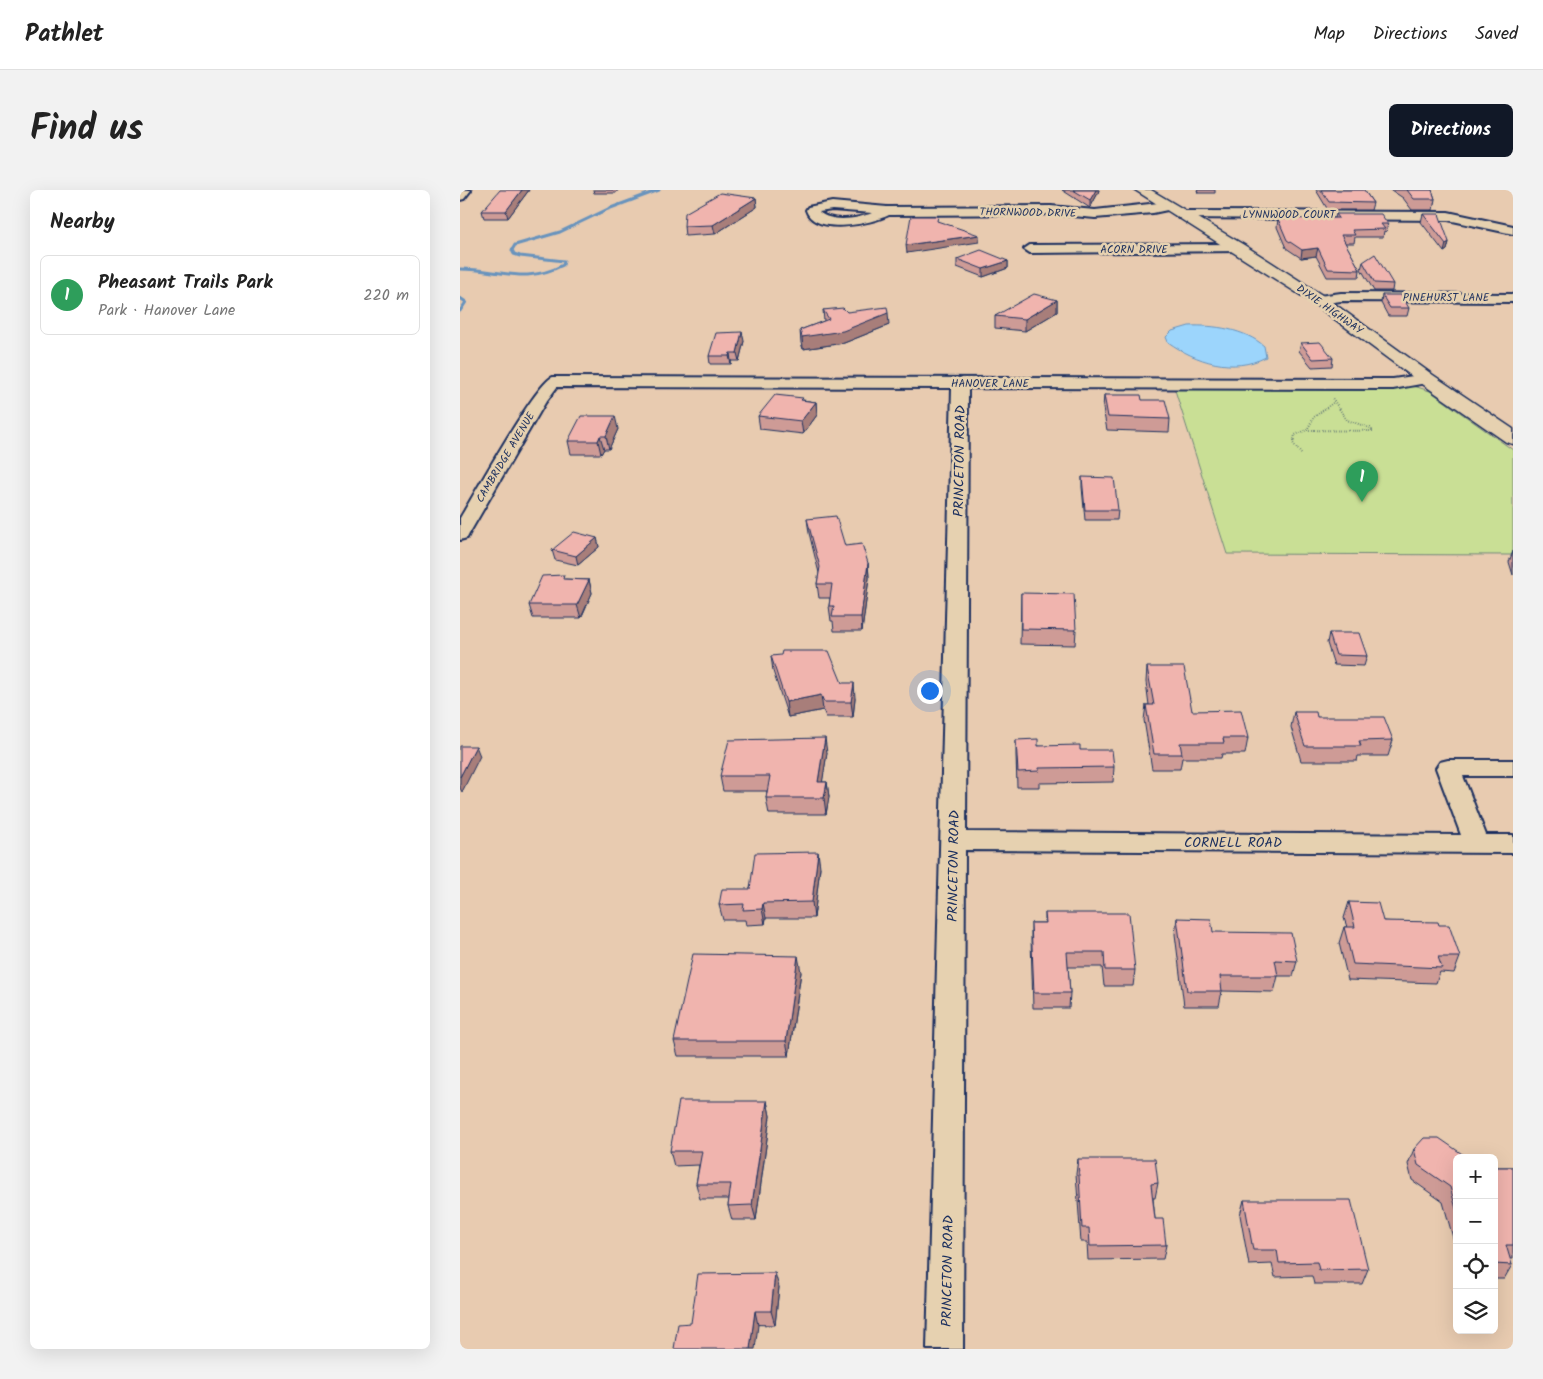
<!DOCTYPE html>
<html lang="en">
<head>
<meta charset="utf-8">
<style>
  :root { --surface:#fff; --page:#f2f2f2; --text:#222; --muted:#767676; --line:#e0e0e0; --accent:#111827 }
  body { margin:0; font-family:Kalam,sans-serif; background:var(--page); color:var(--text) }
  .controls { position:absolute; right:15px; bottom:15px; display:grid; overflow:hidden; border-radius:8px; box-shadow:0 5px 20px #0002 }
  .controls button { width:45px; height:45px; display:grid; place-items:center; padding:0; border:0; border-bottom:1px solid var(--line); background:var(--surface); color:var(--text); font:25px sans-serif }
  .you { position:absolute; left:469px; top:500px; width:18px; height:18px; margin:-12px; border:4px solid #fff; border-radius:50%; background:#1a73e8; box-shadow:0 0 0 8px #1a73e833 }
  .badge { display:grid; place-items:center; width:32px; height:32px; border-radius:50%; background:var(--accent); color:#fff; font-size:16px; font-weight:700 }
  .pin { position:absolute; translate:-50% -41px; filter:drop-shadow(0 1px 2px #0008) }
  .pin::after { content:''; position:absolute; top:26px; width:18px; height:15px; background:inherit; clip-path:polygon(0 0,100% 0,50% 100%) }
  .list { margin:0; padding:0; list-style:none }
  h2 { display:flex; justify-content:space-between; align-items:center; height:65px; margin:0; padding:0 20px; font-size:21px }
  h2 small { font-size:16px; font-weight:400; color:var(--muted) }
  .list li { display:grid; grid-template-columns:32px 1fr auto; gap:15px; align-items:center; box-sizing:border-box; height:80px; margin:0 10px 10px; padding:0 10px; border:1px solid var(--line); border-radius:8px }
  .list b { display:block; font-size:19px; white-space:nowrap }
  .list p { margin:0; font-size:16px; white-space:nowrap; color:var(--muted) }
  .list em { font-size:16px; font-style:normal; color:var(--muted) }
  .icon { flex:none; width:28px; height:28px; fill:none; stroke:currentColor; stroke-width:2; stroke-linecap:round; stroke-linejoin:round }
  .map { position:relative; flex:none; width:1053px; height:1159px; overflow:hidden; border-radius:8px }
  header { display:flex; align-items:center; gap:30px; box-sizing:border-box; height:70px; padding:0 25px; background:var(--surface); border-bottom:1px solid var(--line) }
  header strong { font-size:24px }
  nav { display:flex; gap:28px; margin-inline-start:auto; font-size:18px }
  .intro { display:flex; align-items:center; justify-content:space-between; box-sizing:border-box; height:120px; padding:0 30px }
  h1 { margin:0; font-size:35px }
  .button { padding:12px 22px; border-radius:8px; background:var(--accent); color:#fff; font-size:18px; font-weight:700 }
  main { display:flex; gap:30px; padding:0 30px }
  aside { flex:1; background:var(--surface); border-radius:8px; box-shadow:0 5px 20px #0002 }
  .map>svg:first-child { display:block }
</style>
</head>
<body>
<header>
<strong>Pathlet</strong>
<nav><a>Map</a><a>Directions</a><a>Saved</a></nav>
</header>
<div class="intro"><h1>Find us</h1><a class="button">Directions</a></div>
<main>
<aside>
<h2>Nearby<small></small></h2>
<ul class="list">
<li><span class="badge" style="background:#2e9e5b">1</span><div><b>Pheasant Trails Park</b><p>Park · Hanover Lane</p></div><em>220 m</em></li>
</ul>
</aside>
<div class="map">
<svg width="1053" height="1159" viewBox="0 0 1053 1159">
  <rect width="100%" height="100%" fill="#e8cbb0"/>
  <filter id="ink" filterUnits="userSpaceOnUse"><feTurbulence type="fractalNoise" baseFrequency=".02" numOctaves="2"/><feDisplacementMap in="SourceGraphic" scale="10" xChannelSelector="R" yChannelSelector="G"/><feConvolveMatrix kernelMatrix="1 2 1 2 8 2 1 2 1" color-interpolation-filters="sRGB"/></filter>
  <g filter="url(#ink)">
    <!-- green -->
    <path fill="#c9df95" stroke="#72877a" d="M947 196 957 197 970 201 1053 260V365L767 364 714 197Z"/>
    <!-- water -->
    <path fill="#9cd5fc" stroke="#6893bd" d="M729 136C753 135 785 139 804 156L806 167C773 184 736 172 708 152L706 147 712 141Z"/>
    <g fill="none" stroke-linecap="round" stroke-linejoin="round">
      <!-- stream -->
      <path stroke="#6893bd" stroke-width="3" d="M0 79C39 79 65 95 103 75L104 71 60 66 54 64 52 60 55 55 100 42 148 19 199 0
        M0 108 6 112 0 121"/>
      <defs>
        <path id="minor" d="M0 0H11L4 9 0 10Z
          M372 12 427 17 591 16 635 20 708 12 714 16 712 19 693 23 635 28 591 24 429 25C411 34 354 46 346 20L348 17ZM372 20 412 23C397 29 372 33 359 22Z
          M722 21 988 22 1053 36V44L988 30 718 28 716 25 718 22Z
          M779 54 785 58 783 61 570 63 564 59 570 55Z
          M881 103 1053 104V112L881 111 859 114 852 110 859 106Z
          M967 184 972 186 975 189 972 192 933 199 508 198 506 642 1001 645 976 578 980 572 988 570H1053V586H1003L1026 645H1053V663L505 660 503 1159H467L492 198 97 197 85 213 9 344 7 348 0 350V328C13 307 76 192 93 187L933 189Z"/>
        <path id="major" d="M675 0H691L784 55 865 107 973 185 1053 239V254L1046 252 961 193 853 113Z"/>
      </defs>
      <!-- minor casing -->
      <use href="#minor" stroke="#1b2f5e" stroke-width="4"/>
      <!-- major casing -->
      <use href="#major" stroke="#1b2f5e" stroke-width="3"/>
      <!-- path -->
      <path stroke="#1b2f5e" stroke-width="2" stroke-dasharray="0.5 2" stroke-linecap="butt" d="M847 240 913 241 910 238 887 230 872 208
        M841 264 833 253 835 245 847 240 854 227 874 212"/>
      <!-- minor -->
      <use href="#minor" fill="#e6d1b0" fill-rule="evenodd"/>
      <!-- major -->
      <use href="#major" fill="#e6d1b0" fill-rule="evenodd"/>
    </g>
    <!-- wall -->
    <path fill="#ce9b96" stroke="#1b2f5e" d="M69 0 48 28H24L22 21Z
      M133 0H158L156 3H134Z
      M602 0H639L638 3 630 18Z
      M737 0H755V3H738Z
      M856 0H904L913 13 911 20H868Z
      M931 0H972L975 9 973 20H952L943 8Z
      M296 8 297 17 255 44 225 46 224 36Z
      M876 24 928 34 926 42 924 41 923 47H895L894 53H885L900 80 899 87H867L856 66 841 68 826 58 817 37 818 29 875 28Z
      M963 24 989 52 987 60 984 62 961 32Z
      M497 69 548 71V78L523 87 497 77Z
      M903 72 933 94 932 101H914L901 79Z
      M922 105 949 118 947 126H928L921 113Z
      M597 110V122L565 141 535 138V126Z
      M363 120 387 122 429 135 384 153 343 159 341 153 340 140 364 131Z
      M284 151 279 171H271V174H250L249 166Z
      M841 153 873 168 872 176 852 177 839 161Z
      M644 205 682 210 710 229 709 242 647 240 643 218Z
      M343 210 356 212 357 225 343 244 300 239 298 226Z
      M158 239 149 259H144L141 264H111L108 251Z
      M622 287 658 320 657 330H625L622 297Z
      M347 329 385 356 408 373 409 388 402 441H374L373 431H371L369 416 370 408H359L357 394 359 383 349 343Z
      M137 348 139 357 118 375 95 370 92 360Z
      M1053 361V385L1049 372Z
      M105 389 129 390 132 403 121 428H73L69 415Z
      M561 403 616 440 615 455 560 454Z
      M869 443 907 466 904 476 874 475 867 453Z
      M311 466 382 493 395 508 393 527H366L363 520 328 527 313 481Z
      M687 477 732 521 788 548 785 564H762L761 568H722L720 579H692L684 530 686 515H689L686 492Z
      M834 522 857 527 933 550 928 566H898L897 571H841L831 537Z
      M556 550 578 556 620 560 654 577 653 592 579 593V597H557L556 565Z
      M367 563 362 592H367L369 607 366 624H309L306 608 307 601H263L260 586Z
      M360 677 354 728H306L305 734 286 735 285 730H263L259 715 290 699Z
      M889 712 923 731 979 735 1000 767 994 783 980 782 976 793 888 790 879 753 884 737H887L884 728Z
      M585 723 675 780 673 796H644L642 777H608L610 803 609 818H573L571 749V733H585Z
      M717 728 753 742 837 771 833 786H818L814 802 762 801 759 816H724L715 744Z
      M341 782 329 866H218L214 851Z
      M307 911 310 926 296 1030H272L268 1016 269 1009H240L236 994 239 975 214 976 210 961Z
      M954 959 997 968V1062L983 1012 952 990 948 974Z
      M618 969 698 993 695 1008H693L695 1029 706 1055 703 1069 628 1070 627 1052H621L616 984Z
      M1034 977H1053V1069H1050L1052 1075 1044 1089H1034Z
      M784 1010 908 1079 902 1094H854L852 1086 815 1087 812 1074 789 1075 780 1025Z
      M319 1097 315 1135 231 1133Z"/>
    <!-- shaded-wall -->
    <path fill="#a87e7a" stroke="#1b2f5e" d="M62 0H69L48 28 46 21Z
      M636 0H639L638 3 630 18V10Z
      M296 8 297 17 255 44 253 35Z
      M519 45V52L447 63 446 55Z
      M989 52 987 60 984 62 986 54Z
      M858 58 856 66 841 68 842 60Z
      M548 71V78L523 87V79Z
      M597 110V122L565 141V129Z
      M428 123 429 135 384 153 343 159 342 147Z
      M282 142 284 151 279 171 277 163Z
      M270 163 271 171V174L269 166Z
      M356 212 357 225 343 244 341 231Z
      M155 226 158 239 149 259 146 246Z
      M140 246 144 259 141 264 138 251Z
      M137 348 139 357 118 375 116 366Z
      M408 373 409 388 402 441 401 427Z
      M129 390 132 403 121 428 117 415Z
      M394 493 395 508 393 527 391 512Z
      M361 505 363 520 328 527 326 512Z
      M365 548 367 563 360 607 358 592Z
      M16 556 20 566 2 602 0 598V587Z
      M367 592 369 607 366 624 364 608Z
      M358 662 360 677 354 728 352 712Z
      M303 713 306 728 305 734 302 719Z
      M338 766 341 782 329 866 326 851Z
      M307 911 310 926 296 1030 292 1015Z
      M315 1083 319 1097 315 1135 311 1121Z
      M295 1121 298 1135 295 1159H290Z"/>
    <!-- building -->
    <path fill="#f0b4ae" stroke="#1b2f5e" d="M40 0H62L46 21H22Z
      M613 0H636L630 10Z
      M861 0H904L913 13 869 12Z
      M947 0H972L975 9H954Z
      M260 3 296 8 253 35 224 36 225 23Z
      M876 24H921L928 34H921L925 39 892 40 895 45H881L900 80 868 79 858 58 842 60 827 50 818 29 879 28Z
      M963 24H979L989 52 986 54Z
      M451 26H478L477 31 519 45 446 55Z
      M521 60 548 71 523 79 497 69Z
      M915 64 933 94 915 93 903 72Z
      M574 104 597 110 565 129 535 126Z
      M922 105H941L949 118H930Z
      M427 117 428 123 383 141 342 147 340 140 369 129 363 120 383 118 387 122Z
      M282 142 277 163H270L269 166H249L256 143Z
      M860 152 873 168 853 169 841 153Z
      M315 205 343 208 341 210 356 212 341 231 298 226Z
      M644 205H681L682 210H705L710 229 648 227Z
      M121 226H155L146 246H140L138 251H108Z
      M622 287 654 288 658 320H625Z
      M376 326 385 356 402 354 408 373 401 427H372L374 416H369L372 394H357L360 377 347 329Z
      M114 342 137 348 116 366 92 360Z
      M104 385 103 389 129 390 117 415H69L82 386Z
      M561 403 614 404 616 440 561 439Z
      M869 443H899L907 466 876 465Z
      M322 461H369L382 493H394L391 512H364L361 505 326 512 311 466 321 465Z
      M687 477H724L732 521 781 520 788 548H763L764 553H720L722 564H694L686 515H694Z
      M834 522H856L857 527H924L933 550 899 551 901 556H845Z
      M365 548 358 592H367L364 608H306L310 586H260L269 550Z
      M578 549V556L620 555V560H652L654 577 579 578V581L558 582 556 550Z
      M0 556H16L0 587Z
      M358 662 352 712 303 713 302 719 283 720 284 714 259 715 262 699H290L295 663Z
      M889 712 918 713 923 731 978 732 979 735H989L1000 767H978L982 778 893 774 884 737H895Z
      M585 723H669L675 780H645L644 762H607L610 803H574L571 733H586Z
      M717 728 751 729 753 742 831 743 837 771 815 770 818 786H760L762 801H727Z
      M233 764 338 766 326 851H214Z
      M219 911H307L292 1015 268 1016 271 994H236L242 961H210Z
      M964 948H979L1008 968H997V1022L990 997 958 975 954 959Z
      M618 969H695L698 993 691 994 695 1029H703L706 1055 630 1056 629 1038H622Z
      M1034 977H1053V1055H1046L1052 1075 1034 1074Z
      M784 1010H891L908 1079 859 1080 857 1072 819 1073 817 1060H793Z
      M315 1083 311 1121H295L290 1159H214L218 1134 231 1133 238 1084Z"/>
  </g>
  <g text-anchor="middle" stroke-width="5" stroke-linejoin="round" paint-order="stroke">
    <!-- far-street labels -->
    <g font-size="11" fill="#1b2f5e" stroke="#e6d1b0">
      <text transform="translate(568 22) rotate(1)" y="4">THORNWOOD DRIVE</text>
      <text x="829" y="28">LYNNWOOD COURT</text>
      <text x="674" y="63">ACORN DRIVE</text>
      <text x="986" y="111">PINEHURST LANE</text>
      <text transform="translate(870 119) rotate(35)" y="4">DIXIE HIGHWAY</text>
      <text x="530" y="197">HANOVER LANE</text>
      <text transform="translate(45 267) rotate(-59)" y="4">CAMBRIDGE AVENUE</text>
    </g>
    <!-- street labels -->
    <g font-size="14" fill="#1b2f5e" stroke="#e6d1b0">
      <text transform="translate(499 271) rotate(-89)" y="5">PRINCETON ROAD</text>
      <text x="773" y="657">CORNELL ROAD</text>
      <text transform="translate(493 676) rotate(-89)" y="5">PRINCETON ROAD</text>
      <text transform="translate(487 1081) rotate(-89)" y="5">PRINCETON ROAD</text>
    </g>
  </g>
</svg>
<div class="controls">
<button>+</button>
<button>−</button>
<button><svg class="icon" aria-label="locate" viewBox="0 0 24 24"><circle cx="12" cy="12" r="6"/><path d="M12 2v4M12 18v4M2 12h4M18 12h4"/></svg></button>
<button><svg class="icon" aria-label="layers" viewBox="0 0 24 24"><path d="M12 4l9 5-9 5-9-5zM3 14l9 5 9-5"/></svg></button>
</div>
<div class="you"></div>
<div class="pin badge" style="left:902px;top:312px;background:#2e9e5b">1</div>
</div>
</main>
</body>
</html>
